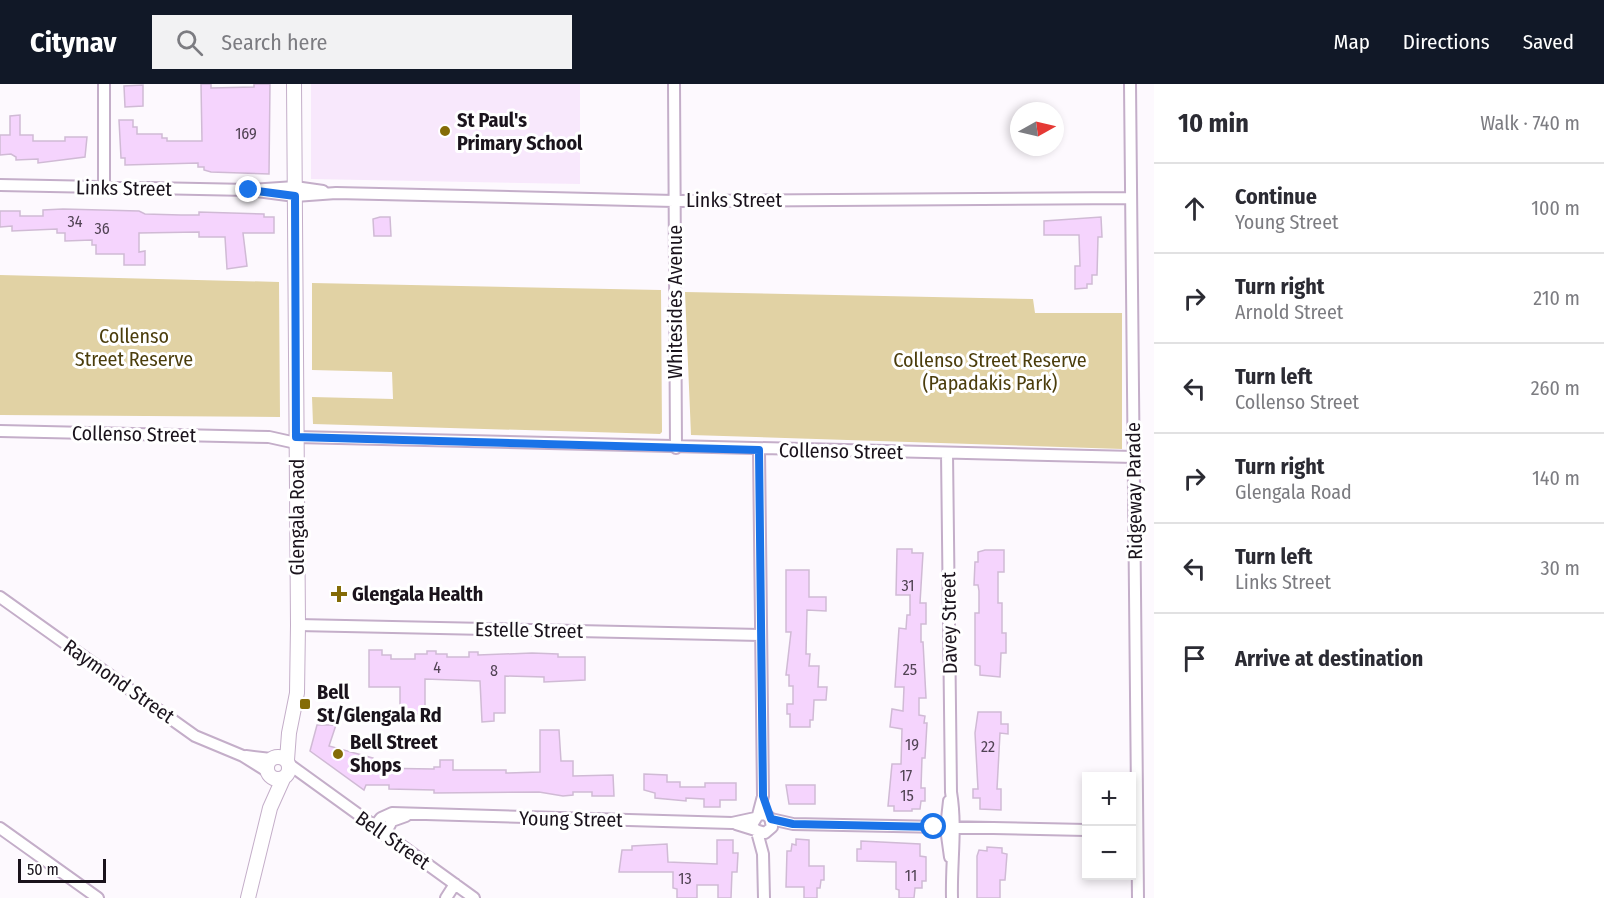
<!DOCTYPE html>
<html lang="en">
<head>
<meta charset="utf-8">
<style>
  :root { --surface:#fff; --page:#f2f2f3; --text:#2b2b33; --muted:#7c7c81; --line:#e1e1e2; --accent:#111827 }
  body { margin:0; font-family:"Fira Sans Condensed",sans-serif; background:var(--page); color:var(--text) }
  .controls { position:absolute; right:18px; bottom:18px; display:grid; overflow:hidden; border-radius:0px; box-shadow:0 3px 9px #0003 }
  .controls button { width:54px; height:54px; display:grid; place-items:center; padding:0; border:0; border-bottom:2px solid var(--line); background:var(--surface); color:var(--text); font:30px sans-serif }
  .compass { position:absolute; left:1010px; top:18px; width:54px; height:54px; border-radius:50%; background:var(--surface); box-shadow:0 3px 9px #0003; rotate:82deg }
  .scale { position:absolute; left:18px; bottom:15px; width:88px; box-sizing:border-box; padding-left:6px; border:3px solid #1a131c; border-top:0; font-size:16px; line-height:21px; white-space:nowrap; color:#1a131c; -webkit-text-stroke:4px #fff; paint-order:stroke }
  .stop { position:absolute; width:18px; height:18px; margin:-14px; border:4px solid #1a73e8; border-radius:50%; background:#fff }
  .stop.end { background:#1a73e8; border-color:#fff; box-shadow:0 2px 6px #0008 }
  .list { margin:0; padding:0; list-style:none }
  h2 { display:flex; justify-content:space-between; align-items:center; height:78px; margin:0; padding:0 24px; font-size:26px }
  h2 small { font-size:20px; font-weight:400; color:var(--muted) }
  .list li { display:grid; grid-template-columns:39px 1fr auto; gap:18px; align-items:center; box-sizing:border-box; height:90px; padding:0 24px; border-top:2px solid var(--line) }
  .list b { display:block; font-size:22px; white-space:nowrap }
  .list p { margin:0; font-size:20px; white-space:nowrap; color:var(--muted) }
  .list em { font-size:20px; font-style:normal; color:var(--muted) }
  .icon { flex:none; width:33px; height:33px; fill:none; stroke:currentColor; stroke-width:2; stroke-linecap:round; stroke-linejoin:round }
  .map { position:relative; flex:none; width:1154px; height:814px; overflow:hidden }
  header { display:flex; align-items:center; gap:36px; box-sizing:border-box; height:84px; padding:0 30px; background:var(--accent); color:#fff }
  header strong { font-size:28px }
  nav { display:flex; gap:33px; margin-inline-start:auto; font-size:21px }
  .search { width:420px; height:54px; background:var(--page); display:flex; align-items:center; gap:15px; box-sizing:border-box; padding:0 21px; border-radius:0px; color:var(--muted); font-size:22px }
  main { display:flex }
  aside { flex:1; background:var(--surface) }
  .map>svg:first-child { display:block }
</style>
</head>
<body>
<header>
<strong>Citynav</strong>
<div class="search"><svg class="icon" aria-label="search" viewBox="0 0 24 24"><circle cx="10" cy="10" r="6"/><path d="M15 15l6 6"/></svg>Search here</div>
<nav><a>Map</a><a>Directions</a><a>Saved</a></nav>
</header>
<main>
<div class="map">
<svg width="1154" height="814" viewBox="0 0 1154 814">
  <rect width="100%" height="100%" fill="#fdf9fe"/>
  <!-- built -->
  <path fill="#f8e8fc" d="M311 0H580V100L311 95Z"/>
  <!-- green -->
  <path fill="#e1d2a4" d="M0 191 279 198 280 333 0 331Z
    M312 199 661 206 662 348 660 350 313 340 312 313 393 315 392 288 312 286Z
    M685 208 1033 215 1035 229H1122V365L691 351Z"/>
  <!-- building -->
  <path fill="#f5d4fd" stroke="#d0bad5" stroke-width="1.5" d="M201 0H211V4L254 3V0H270L269 90 211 88 204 86V83H198V79L125 81V74H121L119 36H133V43H137V50H162V54H167V57H202Z
    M143 1V22L125 23 124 2Z
    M20 31V51H33V57H65V53H87L85 73 38 79V75L16 76V73L11 70 0 71V51H10V32Z
    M63 125 139 127 145 130 181 131H199V128L264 130V133H274V149H243L247 182 227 185 225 153H199V148L139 149V168L145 167V181H124V170H96V161H92V156L65 157V149H57V145L12 147V142L0 143V127H20V132H43V126Z
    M380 133H390L391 152H374L373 135Z
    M1101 133 1102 153H1098L1097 191H1092V200H1087V204L1075 205V182H1080L1079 151H1044V137Z
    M897 465H912V469H923L920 519H926V540H921V558H923L926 614H919V631L925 632 924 639H927L925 674H922L921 704H925V717H921L920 725H912V727H894V722H888L892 680H901L902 645 890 643 892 625 903 627 904 603H895L899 544 906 545 907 531H910V511H896Z
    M985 466H1004V488H998V519H1002V549H1006V569H1001L1000 593 980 591V582L975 581V529H979V507L978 501H974L975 478H978V468Z
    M786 486H809V513H826V527L807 526 806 570H810L809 582H819L818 603H827L826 616H814L813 636H810V643H790V630H787V620H793V602H789V591H786L791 548H786Z
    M369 566H382V571H391V575H415V570H427V567H436V570H447V573H469V568H478V571L532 569 558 570V573H585V596L544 598V593L505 592V629H494V637L482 638 480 597 425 595V630H400V603H369Z
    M978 628H1001V640H1008V650L1000 649 997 705H1001V726L980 725V714H973V705H978L975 649Z
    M317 641H336L329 662 373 674 370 684 434 685V683H440V676H453V686H506V689L540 688V646H559L561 677H573V692L613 691 614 712H592V708H573V711L563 712 539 708 434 709V706L389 705V701H366L364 706 310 667Z
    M644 690 667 691V698H680V703H705V699H736V716H720V723H704V715L686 714V717L655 714V709L644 706Z
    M786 701H815V720H789Z
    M796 755 809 756V782H824V796H821L820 804H817V814H804V803H786L787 767H791L792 760 796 761Z
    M717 756H733V769H738L737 788H732L731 814H718V801H697V814H677V805L673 804V788H619L622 766H632V762L667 760 668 778 717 780Z
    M861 757 920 760V772L926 773V797H922V804H915L914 814H899V806L896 805V778L857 777V765H861Z
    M987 763 1002 764V769L1007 770 1005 796H1000V814H977V772L979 766 987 767Z"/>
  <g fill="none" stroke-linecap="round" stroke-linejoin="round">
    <defs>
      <path id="minor" d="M104 0V103
        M674 0 676 364
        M1130 0 1138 814
        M0 101 249 106 295 103 323 107
        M249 106 295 112 336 109 674 117 1131 114
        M0 347 269 353 296 359
        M296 353 1134 373
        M947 369 951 708C957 744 951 778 952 814
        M0 513 195 652 243 672 267 687
        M298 541 760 551
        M246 672 271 675
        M290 681 474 814
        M949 717 946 744 950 773
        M758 731 763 712 759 366
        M771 735 793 740 1086 746
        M736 740 765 749 772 743 770 734 765 730 758 731 753 739 754 745
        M374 743 381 734 392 729 732 739 755 734
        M0 744 98 814
        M757 748 763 770 764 814
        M384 751 392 737 406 732
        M446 814 455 800"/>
      <path id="tertiary" d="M267 684a11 11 0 1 1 22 0a11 11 0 1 1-22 0Z
        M287 676 289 649 297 609 298 541 294 0
        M248 814 270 724 283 695"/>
    </defs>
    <!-- minor casing -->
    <use href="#minor" stroke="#c4aec9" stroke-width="14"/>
    <!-- tertiary casing -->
    <use href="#tertiary" stroke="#c4aec9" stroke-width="16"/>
    <!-- minor -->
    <use href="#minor" stroke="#fff" stroke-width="10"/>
    <!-- tertiary -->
    <use href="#tertiary" stroke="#fff" stroke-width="14"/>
  </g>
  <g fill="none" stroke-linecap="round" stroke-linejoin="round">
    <!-- route -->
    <path stroke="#1a73e8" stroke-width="8" d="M249 106 295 112 296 353 759 366 763 712 771 735 793 740 934 743"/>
  </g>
  <!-- markers -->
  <g fill="#846b06" stroke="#fff" stroke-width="2">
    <circle cx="445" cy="47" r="6"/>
    <path d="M336 501h6v6h6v6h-6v6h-6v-6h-6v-6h6z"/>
    <rect x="299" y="614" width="12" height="12" rx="3"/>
    <circle cx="338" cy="670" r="6"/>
  </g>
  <g text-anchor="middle" stroke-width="6" stroke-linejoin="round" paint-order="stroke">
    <!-- number labels -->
    <g font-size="16" fill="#514354">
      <text x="246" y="55">169</text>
      <text x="75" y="143">34</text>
      <text x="102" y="150">36</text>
      <text x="908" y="507">31</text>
      <text x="437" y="589">4</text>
      <text x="910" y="591">25</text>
      <text x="494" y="592">8</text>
      <text x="912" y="666">19</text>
      <text x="988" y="668">22</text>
      <text x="906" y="697">17</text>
      <text x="907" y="717">15</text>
      <text x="911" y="797">11</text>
      <text x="685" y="800">13</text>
    </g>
    <!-- poi labels -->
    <g font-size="20" font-weight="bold" fill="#1a131c" stroke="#fff" text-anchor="start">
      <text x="457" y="43">St Paul's<tspan x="457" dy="23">Primary School</tspan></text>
      <text x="352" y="517">Glengala Health</text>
      <text x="317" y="615">Bell<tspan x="317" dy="23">St/Glengala Rd</tspan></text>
      <text x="350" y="665">Bell Street<tspan x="350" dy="23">Shops</tspan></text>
    </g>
    <!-- street labels -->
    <g font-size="20" fill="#1a131c" stroke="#fff">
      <text transform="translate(124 104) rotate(1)" y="7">Links Street</text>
      <text x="734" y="123">Links Street</text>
      <text transform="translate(675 218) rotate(-90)" y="7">Whitesides Avenue</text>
      <text transform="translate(134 350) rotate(1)" y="7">Collenso Street</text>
      <text transform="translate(841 367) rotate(1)" y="7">Collenso Street</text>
      <text transform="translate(1134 407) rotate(-91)" y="7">Ridgeway Parade</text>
      <text transform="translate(297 433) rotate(-90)" y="7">Glengala Road</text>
      <text transform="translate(949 539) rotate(-91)" y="7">Davey Street</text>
      <text transform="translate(529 546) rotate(1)" y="7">Estelle Street</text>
      <text transform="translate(119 597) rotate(35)" y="7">Raymond Street</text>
      <text transform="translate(571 735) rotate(1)" y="7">Young Street</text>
      <text transform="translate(393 756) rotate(35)" y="7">Bell Street</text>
    </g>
    <!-- park labels -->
    <g font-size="20" fill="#4b3d0c" stroke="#fff">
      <text x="134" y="259">Collenso<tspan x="134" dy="23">Street Reserve</tspan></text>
      <text x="990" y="283">Collenso Street Reserve<tspan x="990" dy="23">(Papadakis Park)</tspan></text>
    </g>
  </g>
</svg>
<div class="controls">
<button>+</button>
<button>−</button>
</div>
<svg class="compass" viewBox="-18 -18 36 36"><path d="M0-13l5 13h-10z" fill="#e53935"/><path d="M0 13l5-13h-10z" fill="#7c7c81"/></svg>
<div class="scale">50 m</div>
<div class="stop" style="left:934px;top:743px"></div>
<div class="stop end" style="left:249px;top:106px"></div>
</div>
<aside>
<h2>10 min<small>Walk · 740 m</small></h2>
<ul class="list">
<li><svg class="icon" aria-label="ahead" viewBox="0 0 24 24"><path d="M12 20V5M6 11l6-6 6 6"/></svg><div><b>Continue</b><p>Young Street</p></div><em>100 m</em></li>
<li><svg class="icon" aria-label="right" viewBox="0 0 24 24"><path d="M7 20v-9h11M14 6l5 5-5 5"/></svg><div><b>Turn right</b><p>Arnold Street</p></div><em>210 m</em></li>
<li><svg class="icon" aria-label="left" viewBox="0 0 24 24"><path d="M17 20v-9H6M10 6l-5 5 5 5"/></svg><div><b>Turn left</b><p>Collenso Street</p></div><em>260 m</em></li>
<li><svg class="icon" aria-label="right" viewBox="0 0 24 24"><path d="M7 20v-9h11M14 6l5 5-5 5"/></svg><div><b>Turn right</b><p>Glengala Road</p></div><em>140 m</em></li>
<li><svg class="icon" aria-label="left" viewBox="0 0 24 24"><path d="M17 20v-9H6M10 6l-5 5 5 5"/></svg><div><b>Turn left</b><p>Links Street</p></div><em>30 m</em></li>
<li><svg class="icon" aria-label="arrive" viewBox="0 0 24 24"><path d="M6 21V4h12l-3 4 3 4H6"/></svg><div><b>Arrive at destination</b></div></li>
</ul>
</aside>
</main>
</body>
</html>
